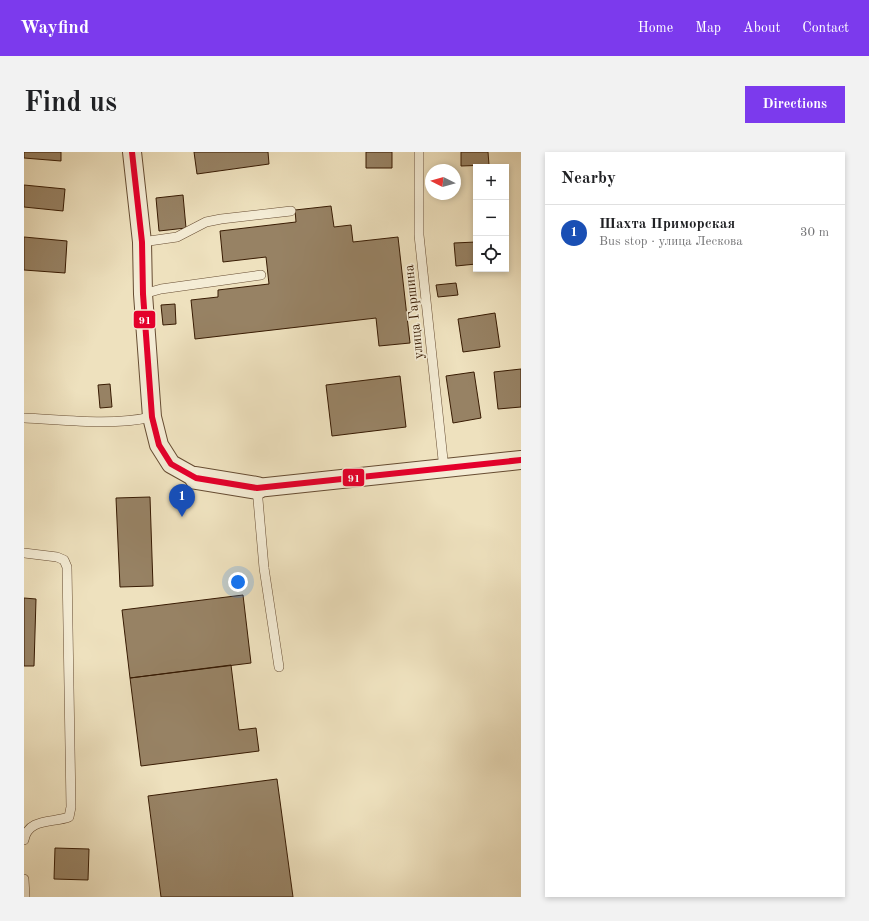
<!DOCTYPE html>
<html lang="en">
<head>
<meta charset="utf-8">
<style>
  :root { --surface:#fff; --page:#f2f2f2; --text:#202124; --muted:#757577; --line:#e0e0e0; --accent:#7c3aed }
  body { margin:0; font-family:"Old Standard TT",serif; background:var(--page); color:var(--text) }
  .controls { position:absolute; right:12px; top:12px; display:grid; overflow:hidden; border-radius:0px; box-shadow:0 2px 6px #0003 }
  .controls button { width:36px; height:36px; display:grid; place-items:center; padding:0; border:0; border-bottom:1px solid var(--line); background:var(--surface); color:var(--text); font:20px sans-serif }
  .compass { position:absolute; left:401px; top:12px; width:36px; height:36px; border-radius:50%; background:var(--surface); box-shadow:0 2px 6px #0003; rotate:276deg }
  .you { position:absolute; left:214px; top:430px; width:14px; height:14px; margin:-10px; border:3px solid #fff; border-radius:50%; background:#1a73e8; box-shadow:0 0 0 6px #1a73e833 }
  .badge { display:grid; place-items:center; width:26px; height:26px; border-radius:50%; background:var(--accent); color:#fff; font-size:13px; font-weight:700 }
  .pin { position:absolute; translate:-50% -33px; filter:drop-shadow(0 1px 2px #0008) }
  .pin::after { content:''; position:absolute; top:21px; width:14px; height:12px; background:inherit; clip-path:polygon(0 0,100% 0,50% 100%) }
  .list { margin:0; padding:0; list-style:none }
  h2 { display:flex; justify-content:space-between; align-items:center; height:52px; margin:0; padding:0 16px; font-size:17px }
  h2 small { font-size:13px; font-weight:400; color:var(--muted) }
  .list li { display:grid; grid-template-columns:26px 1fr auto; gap:12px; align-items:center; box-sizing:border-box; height:56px; padding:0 16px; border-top:1px solid var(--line) }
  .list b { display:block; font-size:15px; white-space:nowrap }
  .list p { margin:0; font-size:13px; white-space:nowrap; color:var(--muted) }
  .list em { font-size:13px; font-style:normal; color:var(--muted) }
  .icon { flex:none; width:22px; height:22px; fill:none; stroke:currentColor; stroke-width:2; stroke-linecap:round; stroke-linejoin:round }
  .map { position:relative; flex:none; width:497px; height:745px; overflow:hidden; border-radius:0px }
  header { display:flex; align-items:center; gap:24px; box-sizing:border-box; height:56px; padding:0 20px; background:var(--accent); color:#fff }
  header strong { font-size:19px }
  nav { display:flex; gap:22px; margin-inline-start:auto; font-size:14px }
  .intro { display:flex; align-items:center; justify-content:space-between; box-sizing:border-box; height:96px; padding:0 24px }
  h1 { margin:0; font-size:28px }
  .button { padding:10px 18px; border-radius:0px; background:var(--accent); color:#fff; font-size:14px; font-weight:700 }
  main { display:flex; gap:24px; padding:0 24px }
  aside { flex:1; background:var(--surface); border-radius:0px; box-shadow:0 2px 6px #0003 }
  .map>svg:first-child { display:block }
</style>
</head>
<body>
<header>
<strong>Wayfind</strong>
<nav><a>Home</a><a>Map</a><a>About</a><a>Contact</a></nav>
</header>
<div class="intro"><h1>Find us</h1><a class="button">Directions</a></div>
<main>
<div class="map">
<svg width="497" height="745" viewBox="0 0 497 745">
  <rect width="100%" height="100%" fill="#eee1be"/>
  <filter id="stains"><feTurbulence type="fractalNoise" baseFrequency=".005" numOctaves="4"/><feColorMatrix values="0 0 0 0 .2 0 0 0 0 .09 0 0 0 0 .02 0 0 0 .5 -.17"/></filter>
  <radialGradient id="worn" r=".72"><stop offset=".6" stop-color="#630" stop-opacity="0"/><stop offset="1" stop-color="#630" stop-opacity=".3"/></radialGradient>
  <!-- building -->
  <path fill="#978264" stroke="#381b03" d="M0 0H37V9L0 6Z
    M170 0H244L245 12 173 22Z
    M342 0H368V16H342Z
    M437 0H464L465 13 437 14Z
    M0 33 41 37 39 59 0 55Z
    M159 43 162 76 135 79 132 46Z
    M307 54 310 75 327 73 329 90 374 85 386 191 355 194 352 166 171 187 167 148 194 145V138L245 132 242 105 199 110 196 79 272 70 271 58Z
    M0 85 43 89 41 121 0 118Z
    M452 90V112L432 114 430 91Z
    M432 131 434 143 414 145 412 133Z
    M151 152 152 172 139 173 137 153Z
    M471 161 476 195 439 200 434 167Z
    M497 217V255L474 257 470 220Z
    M450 220 457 266 429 271 422 224Z
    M376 224 382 275 308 284 302 233Z
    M86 232 88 255 76 256 74 233Z
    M126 345 129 434 96 435 92 346Z
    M219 443 227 511 106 526 98 458Z
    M0 446 12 447 10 514H0Z
    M207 513 215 578 232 576 235 599 117 614 106 526Z
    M253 627 269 745H137L124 644Z
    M31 696 65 697 64 728 30 727Z"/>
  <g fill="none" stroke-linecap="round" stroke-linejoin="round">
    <defs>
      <path id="service" d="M395 0V83L420 317
        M118 90 153 85 182 70 197 67 267 59
        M119 142 137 137 237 123
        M0 266C42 268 87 274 128 265
        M233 336 240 416 255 515
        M0 401 33 405 40 408 43 415 47 655 45 665C29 671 4 666 0 688
        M0 727 1 745"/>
      <path id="minor" d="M108 0 118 90 119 142 128 265 135 293 147 312 172 326
        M233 336 497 308"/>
      <path id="tertiary" d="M172 326 233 336"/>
    </defs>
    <!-- service casing -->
    <use href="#service" stroke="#664c32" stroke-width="10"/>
    <!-- minor casing -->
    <use href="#minor" stroke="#664c32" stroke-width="20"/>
    <!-- tertiary casing -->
    <use href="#tertiary" stroke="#664c32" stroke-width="24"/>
    <!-- service -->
    <use href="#service" stroke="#f4ecd5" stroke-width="9"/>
    <!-- minor -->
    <use href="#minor" stroke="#f4ecd5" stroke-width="18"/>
    <!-- tertiary -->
    <use href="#tertiary" stroke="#f4ecd5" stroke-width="22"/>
    <defs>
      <path id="bus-1" d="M108 0 118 90 119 142 128 265 135 293 147 312 172 326 233 336 497 308"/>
    </defs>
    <!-- bus-1 casing -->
    <use href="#bus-1" stroke="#f4ecd5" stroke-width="9"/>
    <!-- bus-1 -->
    <use href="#bus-1" stroke="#e4002b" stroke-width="6"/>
  </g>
  <g text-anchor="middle" stroke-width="3.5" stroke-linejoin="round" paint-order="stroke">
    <!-- street labels -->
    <g font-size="14" fill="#381b03" stroke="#f4ecd5">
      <text transform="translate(389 160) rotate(-96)" y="5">улица Гаршина</text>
    </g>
  </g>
  <g stroke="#f4ecd5" stroke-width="1.5">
    <rect x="109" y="158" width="23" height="19" rx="4" fill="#e4002b"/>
    <rect x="318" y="316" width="23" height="19" rx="4" fill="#e4002b"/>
  </g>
  <g font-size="11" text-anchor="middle" font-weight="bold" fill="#fff">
    <text x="121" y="172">91</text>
    <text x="330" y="330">91</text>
  </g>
  <rect width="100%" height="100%" filter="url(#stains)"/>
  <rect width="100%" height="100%" fill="url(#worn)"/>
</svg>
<div class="controls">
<button>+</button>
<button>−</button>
<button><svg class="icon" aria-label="locate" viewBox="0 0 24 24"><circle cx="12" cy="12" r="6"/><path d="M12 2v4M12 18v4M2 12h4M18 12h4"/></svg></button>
</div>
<svg class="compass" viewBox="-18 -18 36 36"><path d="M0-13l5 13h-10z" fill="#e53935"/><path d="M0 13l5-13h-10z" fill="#757577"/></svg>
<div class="you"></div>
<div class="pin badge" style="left:158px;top:365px;background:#1a4fb4">1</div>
</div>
<aside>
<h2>Nearby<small></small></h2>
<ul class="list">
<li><span class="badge" style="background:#1a4fb4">1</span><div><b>Шахта Приморская</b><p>Bus stop · улица Лескова</p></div><em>30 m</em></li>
</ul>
</aside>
</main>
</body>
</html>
